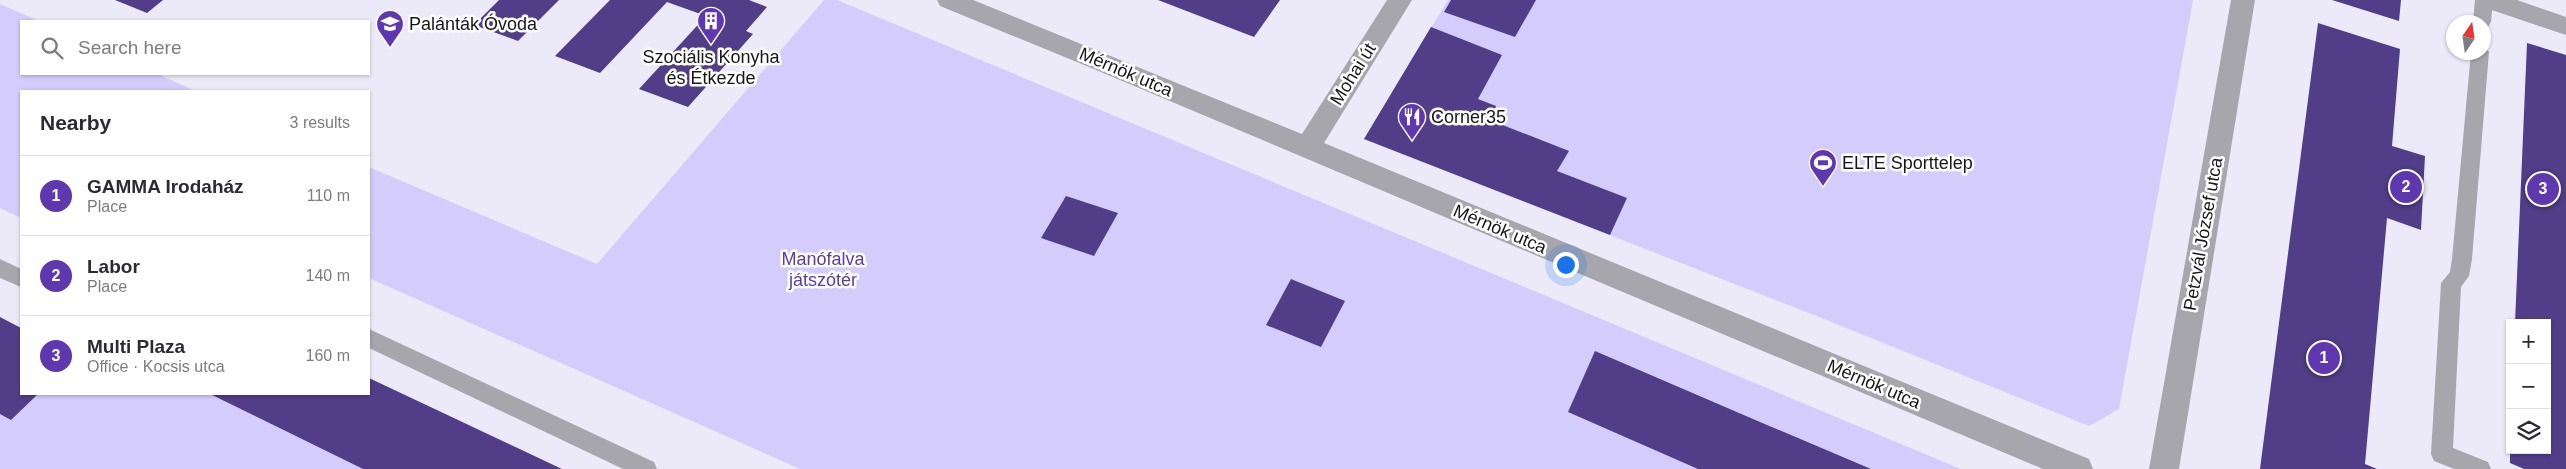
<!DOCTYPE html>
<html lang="en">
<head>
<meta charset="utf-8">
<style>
  :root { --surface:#fff; --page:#f2f2f3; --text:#2b2b33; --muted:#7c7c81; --line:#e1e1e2; --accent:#5f37af }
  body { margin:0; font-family:Arial,sans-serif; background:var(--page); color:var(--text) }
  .controls { position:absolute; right:15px; bottom:15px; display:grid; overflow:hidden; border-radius:0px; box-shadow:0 1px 4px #0004 }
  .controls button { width:45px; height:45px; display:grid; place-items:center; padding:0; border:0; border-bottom:1px solid var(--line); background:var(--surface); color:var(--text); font:25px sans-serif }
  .compass { position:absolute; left:2446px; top:15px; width:45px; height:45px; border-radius:50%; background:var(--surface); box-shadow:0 1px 4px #0004; rotate:13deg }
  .you { position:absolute; left:1565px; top:264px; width:18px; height:18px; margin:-12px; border:4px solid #fff; border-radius:50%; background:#1a73e8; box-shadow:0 0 0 8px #1a73e833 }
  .badge { display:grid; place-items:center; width:32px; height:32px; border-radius:50%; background:var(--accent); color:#fff; font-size:16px; font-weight:700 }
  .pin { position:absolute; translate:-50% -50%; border:2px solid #fff; box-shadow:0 1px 5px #0006 }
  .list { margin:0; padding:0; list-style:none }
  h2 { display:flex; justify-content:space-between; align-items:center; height:65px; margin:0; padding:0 20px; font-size:21px }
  h2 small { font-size:16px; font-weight:400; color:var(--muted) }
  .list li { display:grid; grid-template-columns:32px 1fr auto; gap:15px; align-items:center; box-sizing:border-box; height:80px; padding:0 20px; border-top:1px solid var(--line) }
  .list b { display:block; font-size:19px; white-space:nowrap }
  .list p { margin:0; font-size:16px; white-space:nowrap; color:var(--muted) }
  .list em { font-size:16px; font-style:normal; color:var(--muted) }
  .icon { flex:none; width:28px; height:28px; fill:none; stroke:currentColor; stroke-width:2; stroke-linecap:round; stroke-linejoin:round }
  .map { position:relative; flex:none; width:2566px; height:469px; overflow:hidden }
  .search { position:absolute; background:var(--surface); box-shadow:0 1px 4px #0004; left:20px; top:20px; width:350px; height:55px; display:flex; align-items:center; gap:12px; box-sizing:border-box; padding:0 18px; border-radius:0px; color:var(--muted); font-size:19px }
  .panel { position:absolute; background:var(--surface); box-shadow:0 1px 4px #0004; left:20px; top:90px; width:350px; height:305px; border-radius:0px }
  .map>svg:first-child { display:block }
</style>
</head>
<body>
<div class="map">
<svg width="2566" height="469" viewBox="0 0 2566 469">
  <rect width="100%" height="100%" fill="#eceaf8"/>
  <!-- green -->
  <path fill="#d4ccfb" d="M824 0H837L1961 469H800L369 278V167L597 264Z
    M1448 0H2193L2119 409 2089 426 1819 317 1364 139Z
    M0 4 39 21H21V74H157L196 91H21V218L0 208Z
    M38 394H210L363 469H0V414L11 419Z"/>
  <!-- building -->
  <path fill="#523d88" d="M115 0H163L147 13Z
    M499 0H559L518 41 474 25Z
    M610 0H749L767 7 746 31 753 34 688 107 639 89 706 16 667 2 600 73 555 56Z
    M1158 0H1280L1254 37Z
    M1451 0H1536L1515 37 1444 12Z
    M2332 0H2401L2399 21Z
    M2318 23 2400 49 2392 146 2425 156 2421 230 2387 218 2365 464 2377 469H2260Z
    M1431 27 1502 55 1478 99 1496 106 1490 120 1569 151 1557 171 1627 198 1610 235 1364 139Z
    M2527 43 2566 55V469H2524L2510 463V450H2547V323H2515Z
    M1066 196 1118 213 1094 256 1041 238Z
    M1291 279 1345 301 1321 347 1266 325Z
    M0 317 21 328V394H38L11 420 0 414Z
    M1595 351 1753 419 1871 469H1698L1568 412Z
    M369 378 562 469H363L210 394H369Z"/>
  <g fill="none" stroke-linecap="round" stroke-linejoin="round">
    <!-- service -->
    <path fill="#a7a6ac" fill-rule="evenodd" d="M2475 0H2493L2491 22 2488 27 2484 28V22H2473Z
      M2484 46 2489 52 2472 259 2469 276 2461 287 2453 448 2488 462 2491 469H2454L2434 461 2431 454 2441 283 2450 272 2452 259 2471 52H2484Z
      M0 259 21 269V287L0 278Z
      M369 329 654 462 657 469H623L369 348Z"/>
    <!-- minor -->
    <path fill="#a7a6ac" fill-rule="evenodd" d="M937 0H973L1302 134 1387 0H1412L1324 143 2089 459 2093 469H2043L1089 67 940 6Z
      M2231 0H2255L2179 469H2149Z
      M2477 0H2517L2566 17V35L2480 6Z"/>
  </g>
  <!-- icons -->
  <defs>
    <symbol id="building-pin" viewBox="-11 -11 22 30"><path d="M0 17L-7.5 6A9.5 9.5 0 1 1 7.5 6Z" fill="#5f37af" stroke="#fff"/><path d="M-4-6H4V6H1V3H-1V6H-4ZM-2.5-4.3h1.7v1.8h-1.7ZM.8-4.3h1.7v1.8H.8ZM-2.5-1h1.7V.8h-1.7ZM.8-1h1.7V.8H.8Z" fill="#fff"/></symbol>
    <symbol id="school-pin" viewBox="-11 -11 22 30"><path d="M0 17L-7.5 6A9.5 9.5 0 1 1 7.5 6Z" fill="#5f37af" stroke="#fff"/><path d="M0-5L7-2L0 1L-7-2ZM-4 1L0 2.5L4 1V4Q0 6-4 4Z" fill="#fff"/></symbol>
    <symbol id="restaurant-pin" viewBox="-11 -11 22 30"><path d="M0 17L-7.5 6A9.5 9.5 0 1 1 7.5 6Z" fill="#5f37af" stroke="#fff"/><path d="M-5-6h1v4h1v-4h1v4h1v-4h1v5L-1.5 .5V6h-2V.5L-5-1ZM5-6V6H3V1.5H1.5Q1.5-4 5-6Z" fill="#fff"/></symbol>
    <symbol id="stadium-pin" viewBox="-11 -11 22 30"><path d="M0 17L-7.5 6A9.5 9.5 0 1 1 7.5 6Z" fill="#5f37af" stroke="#fff"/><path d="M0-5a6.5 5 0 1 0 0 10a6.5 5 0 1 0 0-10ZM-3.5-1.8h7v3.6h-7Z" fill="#fff"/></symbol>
  </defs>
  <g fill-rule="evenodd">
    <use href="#building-pin" x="695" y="5" width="32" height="43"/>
    <use href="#school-pin" x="374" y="8" width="32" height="43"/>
    <use href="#restaurant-pin" x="1396" y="101" width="32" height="43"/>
    <use href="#stadium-pin" x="1807" y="147" width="32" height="43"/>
  </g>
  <g text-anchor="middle" stroke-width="5" stroke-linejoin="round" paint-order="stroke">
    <!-- poi labels -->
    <g font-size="18" fill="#17161b" stroke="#fff" text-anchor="start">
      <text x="409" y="30">Palánták Óvoda</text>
      <text x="711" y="63" text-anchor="middle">Szociális Konyha<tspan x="711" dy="21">és Étkezde</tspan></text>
      <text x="1431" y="123">Corner35</text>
      <text x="1842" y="169">ELTE Sporttelep</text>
    </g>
    <!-- street labels -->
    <g font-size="18" fill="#17161b" stroke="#fff">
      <text transform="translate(1126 72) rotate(23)" y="6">Mérnök utca</text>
      <text transform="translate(1353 74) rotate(-58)" y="6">Mohai út</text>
      <text transform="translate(1500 229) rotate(23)" y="6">Mérnök utca</text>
      <text transform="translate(2203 234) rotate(-80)" y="6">Petzvál József utca</text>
      <text transform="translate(1874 384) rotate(23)" y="6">Mérnök utca</text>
    </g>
    <!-- park labels -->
    <g font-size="18" fill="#5b3e9f" stroke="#fff">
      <text x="823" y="265">Manófalva<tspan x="823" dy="21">játszótér</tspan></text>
    </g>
  </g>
</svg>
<div class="controls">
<button>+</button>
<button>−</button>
<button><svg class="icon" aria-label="layers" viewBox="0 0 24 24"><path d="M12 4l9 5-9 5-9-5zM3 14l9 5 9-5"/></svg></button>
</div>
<svg class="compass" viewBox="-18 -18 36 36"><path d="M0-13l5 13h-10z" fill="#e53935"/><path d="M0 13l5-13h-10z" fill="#7c7c81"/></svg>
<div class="you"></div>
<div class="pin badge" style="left:2324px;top:358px">1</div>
<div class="pin badge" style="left:2406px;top:187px">2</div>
<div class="pin badge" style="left:2543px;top:189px">3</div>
<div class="search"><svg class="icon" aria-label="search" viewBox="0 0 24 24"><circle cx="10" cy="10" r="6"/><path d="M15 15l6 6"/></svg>Search here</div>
<section class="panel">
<h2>Nearby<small>3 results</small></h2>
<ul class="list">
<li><span class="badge">1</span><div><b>GAMMA Irodaház</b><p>Place</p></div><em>110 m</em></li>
<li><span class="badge">2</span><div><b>Labor</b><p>Place</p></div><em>140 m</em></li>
<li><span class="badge">3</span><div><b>Multi Plaza</b><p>Office · Kocsis utca</p></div><em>160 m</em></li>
</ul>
</section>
</div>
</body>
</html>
